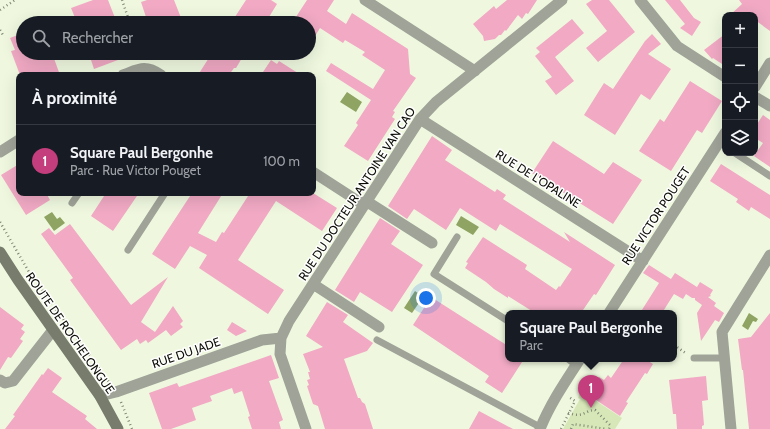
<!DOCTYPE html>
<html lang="fr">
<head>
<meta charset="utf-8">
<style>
  :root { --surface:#171b24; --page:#242831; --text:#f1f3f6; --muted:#9ea1a6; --line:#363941; --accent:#c43d7c }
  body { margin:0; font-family:Cabin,sans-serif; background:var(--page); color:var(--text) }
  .controls { position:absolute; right:12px; top:12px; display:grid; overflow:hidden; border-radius:8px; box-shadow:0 4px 16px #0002 }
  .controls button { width:36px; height:36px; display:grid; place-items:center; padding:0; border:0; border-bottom:1px solid var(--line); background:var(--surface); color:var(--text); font:20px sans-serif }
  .you { position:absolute; left:426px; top:298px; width:14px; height:14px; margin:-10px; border:3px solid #fff; border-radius:50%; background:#1a73e8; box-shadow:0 0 0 6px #1a73e833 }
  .badge { display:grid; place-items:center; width:26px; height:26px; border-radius:50%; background:var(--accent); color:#fff; font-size:13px; font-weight:700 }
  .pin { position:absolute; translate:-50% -33px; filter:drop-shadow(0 1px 2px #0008) }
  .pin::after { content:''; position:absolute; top:21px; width:14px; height:12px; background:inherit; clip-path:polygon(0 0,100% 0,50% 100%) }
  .popup { position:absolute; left:505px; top:310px; width:172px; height:52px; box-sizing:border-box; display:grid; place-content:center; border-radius:8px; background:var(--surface); filter:drop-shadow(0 1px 3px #0005); font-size:13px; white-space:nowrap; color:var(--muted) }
  .popup b { font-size:15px; color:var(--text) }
  .popup::after { content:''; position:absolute; left:50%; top:100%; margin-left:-8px; border:8px solid transparent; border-top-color:var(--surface) }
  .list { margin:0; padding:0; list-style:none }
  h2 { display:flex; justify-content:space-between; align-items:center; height:52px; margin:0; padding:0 16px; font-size:17px }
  h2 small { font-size:13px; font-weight:400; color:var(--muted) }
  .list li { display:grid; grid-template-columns:26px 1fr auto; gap:12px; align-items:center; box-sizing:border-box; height:72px; padding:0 16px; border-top:1px solid var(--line) }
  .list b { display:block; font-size:15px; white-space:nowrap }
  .list p { margin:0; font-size:13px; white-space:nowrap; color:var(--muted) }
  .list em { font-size:13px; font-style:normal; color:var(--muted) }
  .icon { flex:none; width:22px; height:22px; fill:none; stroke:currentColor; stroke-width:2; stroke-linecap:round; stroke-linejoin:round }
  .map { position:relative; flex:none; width:770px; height:429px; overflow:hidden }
  .search { position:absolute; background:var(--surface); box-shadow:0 4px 16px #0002; left:16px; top:16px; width:300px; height:44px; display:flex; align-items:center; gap:10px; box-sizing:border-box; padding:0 14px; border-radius:22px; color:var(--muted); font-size:15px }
  .panel { position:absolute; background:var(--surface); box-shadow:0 4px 16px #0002; left:16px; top:72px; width:300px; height:124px; border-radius:8px }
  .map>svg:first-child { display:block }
</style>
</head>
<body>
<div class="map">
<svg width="770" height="429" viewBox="0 0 770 429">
  <rect width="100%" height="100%" fill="#eff8df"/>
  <!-- green -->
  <path fill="#d7e7b7" d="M581 391 622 418 615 429H563L580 399 578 398Z"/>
  <!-- water -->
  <path fill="#8fa362" d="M347 92 362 102 356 112 340 102Z
    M52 212 57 219 60 217 65 223 54 231 44 217Z
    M461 216 479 227 473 235 456 225Z
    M415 291 423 297 412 313 404 308Z
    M749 313 758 319 756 322 753 321 748 330 742 326Z"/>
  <!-- building -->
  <path fill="#f1a9c4" d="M93 0H108L117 23H82L80 18 76 20 71 8Z
    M147 0H174L183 23H148L141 2Z
    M246 0H271L277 4 269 17 267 16 263 23H231Z
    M307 0H334L327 11 346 24 352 13 408 49 410 74 416 78 393 111 395 112 392 117 395 119 368 161 344 146 358 125 356 123 371 100 326 71 331 63 373 89 385 70 362 55 365 52 345 40 343 43 320 28 309 46V23H292Z
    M507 0H537L528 14 526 13 522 19 518 15 506 31 505 30 501 35H499L495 39 484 41 483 36 473 24 494 6 496 9Z
    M592 0H609L635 32 598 62 586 48 607 31 586 4Z
    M665 0H680L694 18 701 22 692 36 680 28 685 24Z
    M739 0H770V31L755 20V15H730L742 4Z
    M572 19 584 33 555 57 574 81 556 95 545 81 552 77 535 56 540 52 536 48Z
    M23 33V53H52L60 75H20L11 51 15 50 10 38Z
    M652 34 661 44 648 54 671 69 650 100 641 94 615 135 584 115 604 83 613 89 645 41Z
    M725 34V66L713 58 712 59 704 50Z
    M93 53H134V54L94 69 90 57 94 55Z
    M212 53H245L236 68H234L229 75H198Z
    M271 60 277 64 279 61 301 75H261Z
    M690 81 722 101 702 133 697 130 671 171 639 151 660 119 664 122Z
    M763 115 770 120V167L754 156 763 143 755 138V127Z
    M432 136 452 150 445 160 495 192 497 189 506 195 503 199 570 242 564 232 615 265 596 295 594 294 581 313H535L508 296V298L494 289 486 282 465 268 468 263 466 262 483 237 527 265 525 269 556 290 559 286 560 287 572 269 500 224 496 231 460 208 446 230 414 209 407 219 388 206Z
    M553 141 604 174 613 162 642 180 613 224 532 173Z
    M19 164V193H46L50 200 26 215 1 175Z
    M721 164 770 195V219L751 207 749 211 736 202 738 199 710 181Z
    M106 193H139L113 231 91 216Z
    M192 193H223L198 233 216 242 222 232 224 233 250 193H313L337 208 322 231 276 201 238 260 284 290 268 314 199 268 207 255 190 246 175 269 152 254Z
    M380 218 400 231 391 244 423 265 392 312 360 292 354 302 335 290Z
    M70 224 131 305 168 277 141 322 155 332 173 306 183 321 180 324 183 327 171 336 166 330 148 343 146 340 140 344 137 339 121 350 70 280 73 278 41 234 49 228 55 235Z
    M649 265 671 279 675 273 697 287 700 282 713 290 710 295 711 296 708 297 716 303 714 306 724 313 719 322 715 320 701 341 697 313 702 305 695 300V298H692L686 294 683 299 674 294 662 313H640L659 283 643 273Z
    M431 297 508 346V359H524L502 393 485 382 489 376 413 325Z
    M327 302 348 315 343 322 373 343 367 351 344 359 358 398H360L362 402 365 404 373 429H325L318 406 313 404 307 386 309 385 307 380 310 379 308 372H310L303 354 323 347 306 336Z
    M0 307 24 325 21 329 25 332 20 339 23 341 11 358 8 357 0 370Z
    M770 313V429H749L743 370H742L738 339 751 337Z
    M232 322 247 331 236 336 227 330Z
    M271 355 279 378 269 381 283 420 279 422 281 429H252L248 417 250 416 242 391 234 394 232 388 210 396 212 401 192 408 196 420 171 429H162L149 393 177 383 179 387Z
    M624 359H645L653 364 647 374 645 373 626 402 628 403 620 416 587 394 599 377 604 380 608 375 611 378Z
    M48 368 62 378 52 392 87 416 85 419 97 429H5L15 416 13 415 42 374 43 375Z
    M706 376 708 400 702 401 704 425 702 426V429H677L676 414H673L669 380Z
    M479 411 513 429H469Z"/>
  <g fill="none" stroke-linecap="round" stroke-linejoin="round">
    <!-- path -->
    <path stroke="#818776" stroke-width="2.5" stroke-dasharray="1 3" stroke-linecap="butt" d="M122 0 130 23
      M0 10 15 0
      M0 30 3 35
      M0 222 29 272 109 382
      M674 345 687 354
      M121 402 132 429
      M568 413C586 418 582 411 595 410L610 425 609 429H608
      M561 429 575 401 569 397
      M571 429 573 424 606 429"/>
    <!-- service -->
    <path stroke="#9fa398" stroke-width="7" d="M735 153 770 176
      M72 203 79 193
      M457 237 434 274 508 321
      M128 250 165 193
      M377 340 540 427
      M694 358H724
      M568 359 576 365"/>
    <!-- minor -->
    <path stroke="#9fa398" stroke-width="11" d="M365 0 475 71
      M640 0 677 46 725 77
      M123 75C139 69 145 64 161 75
      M755 87 770 63
      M755 97 770 106
      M420 119 643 261
      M0 152 19 140
      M313 172 364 205
      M366 201 432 243
      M313 284 379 327
      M609 313 725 133
      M0 380 5 383 13 381 53 330
      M100 396 116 392 262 340 281 338
      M306 429 280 354 281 338 289 321 420 119 436 102 562 0
      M540 429C550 404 565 382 580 359
      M731 429 722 332 770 255"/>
    <!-- secondary -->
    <path stroke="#777c6d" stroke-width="11" d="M0 252 18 280 100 396 118 429"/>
  </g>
  <g text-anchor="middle" stroke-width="3" stroke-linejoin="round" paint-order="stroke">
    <!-- street labels -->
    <g font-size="12" fill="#0c0e06" stroke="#fff">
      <text transform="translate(538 179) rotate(32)" y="4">RUE DE L'OPALINE</text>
      <text transform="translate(357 194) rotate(-57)" y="4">RUE DU DOCTEUR ANTOINE VAN CAO</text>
      <text transform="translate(656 216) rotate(-57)" y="4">RUE VICTOR POUGET</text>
      <text transform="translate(70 333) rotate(55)" y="4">ROUTE DE ROCHELONGUE</text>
      <text transform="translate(186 353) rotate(-19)" y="4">RUE DU JADE</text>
    </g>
  </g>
</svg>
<div class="controls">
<button>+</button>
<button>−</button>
<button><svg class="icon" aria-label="locate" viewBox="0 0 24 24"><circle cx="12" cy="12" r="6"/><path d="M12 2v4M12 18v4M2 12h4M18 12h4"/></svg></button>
<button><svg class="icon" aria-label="layers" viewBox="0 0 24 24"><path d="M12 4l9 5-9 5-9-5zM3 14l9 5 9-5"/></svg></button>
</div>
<div class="you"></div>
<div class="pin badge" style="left:591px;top:408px">1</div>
<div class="popup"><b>Square Paul Bergonhe</b>Parc</div>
<div class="search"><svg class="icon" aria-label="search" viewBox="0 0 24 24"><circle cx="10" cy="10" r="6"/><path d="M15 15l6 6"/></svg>Rechercher</div>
<section class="panel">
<h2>À proximité<small></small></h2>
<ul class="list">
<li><span class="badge">1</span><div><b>Square Paul Bergonhe</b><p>Parc · Rue Victor Pouget</p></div><em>100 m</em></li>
</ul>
</section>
</div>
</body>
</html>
